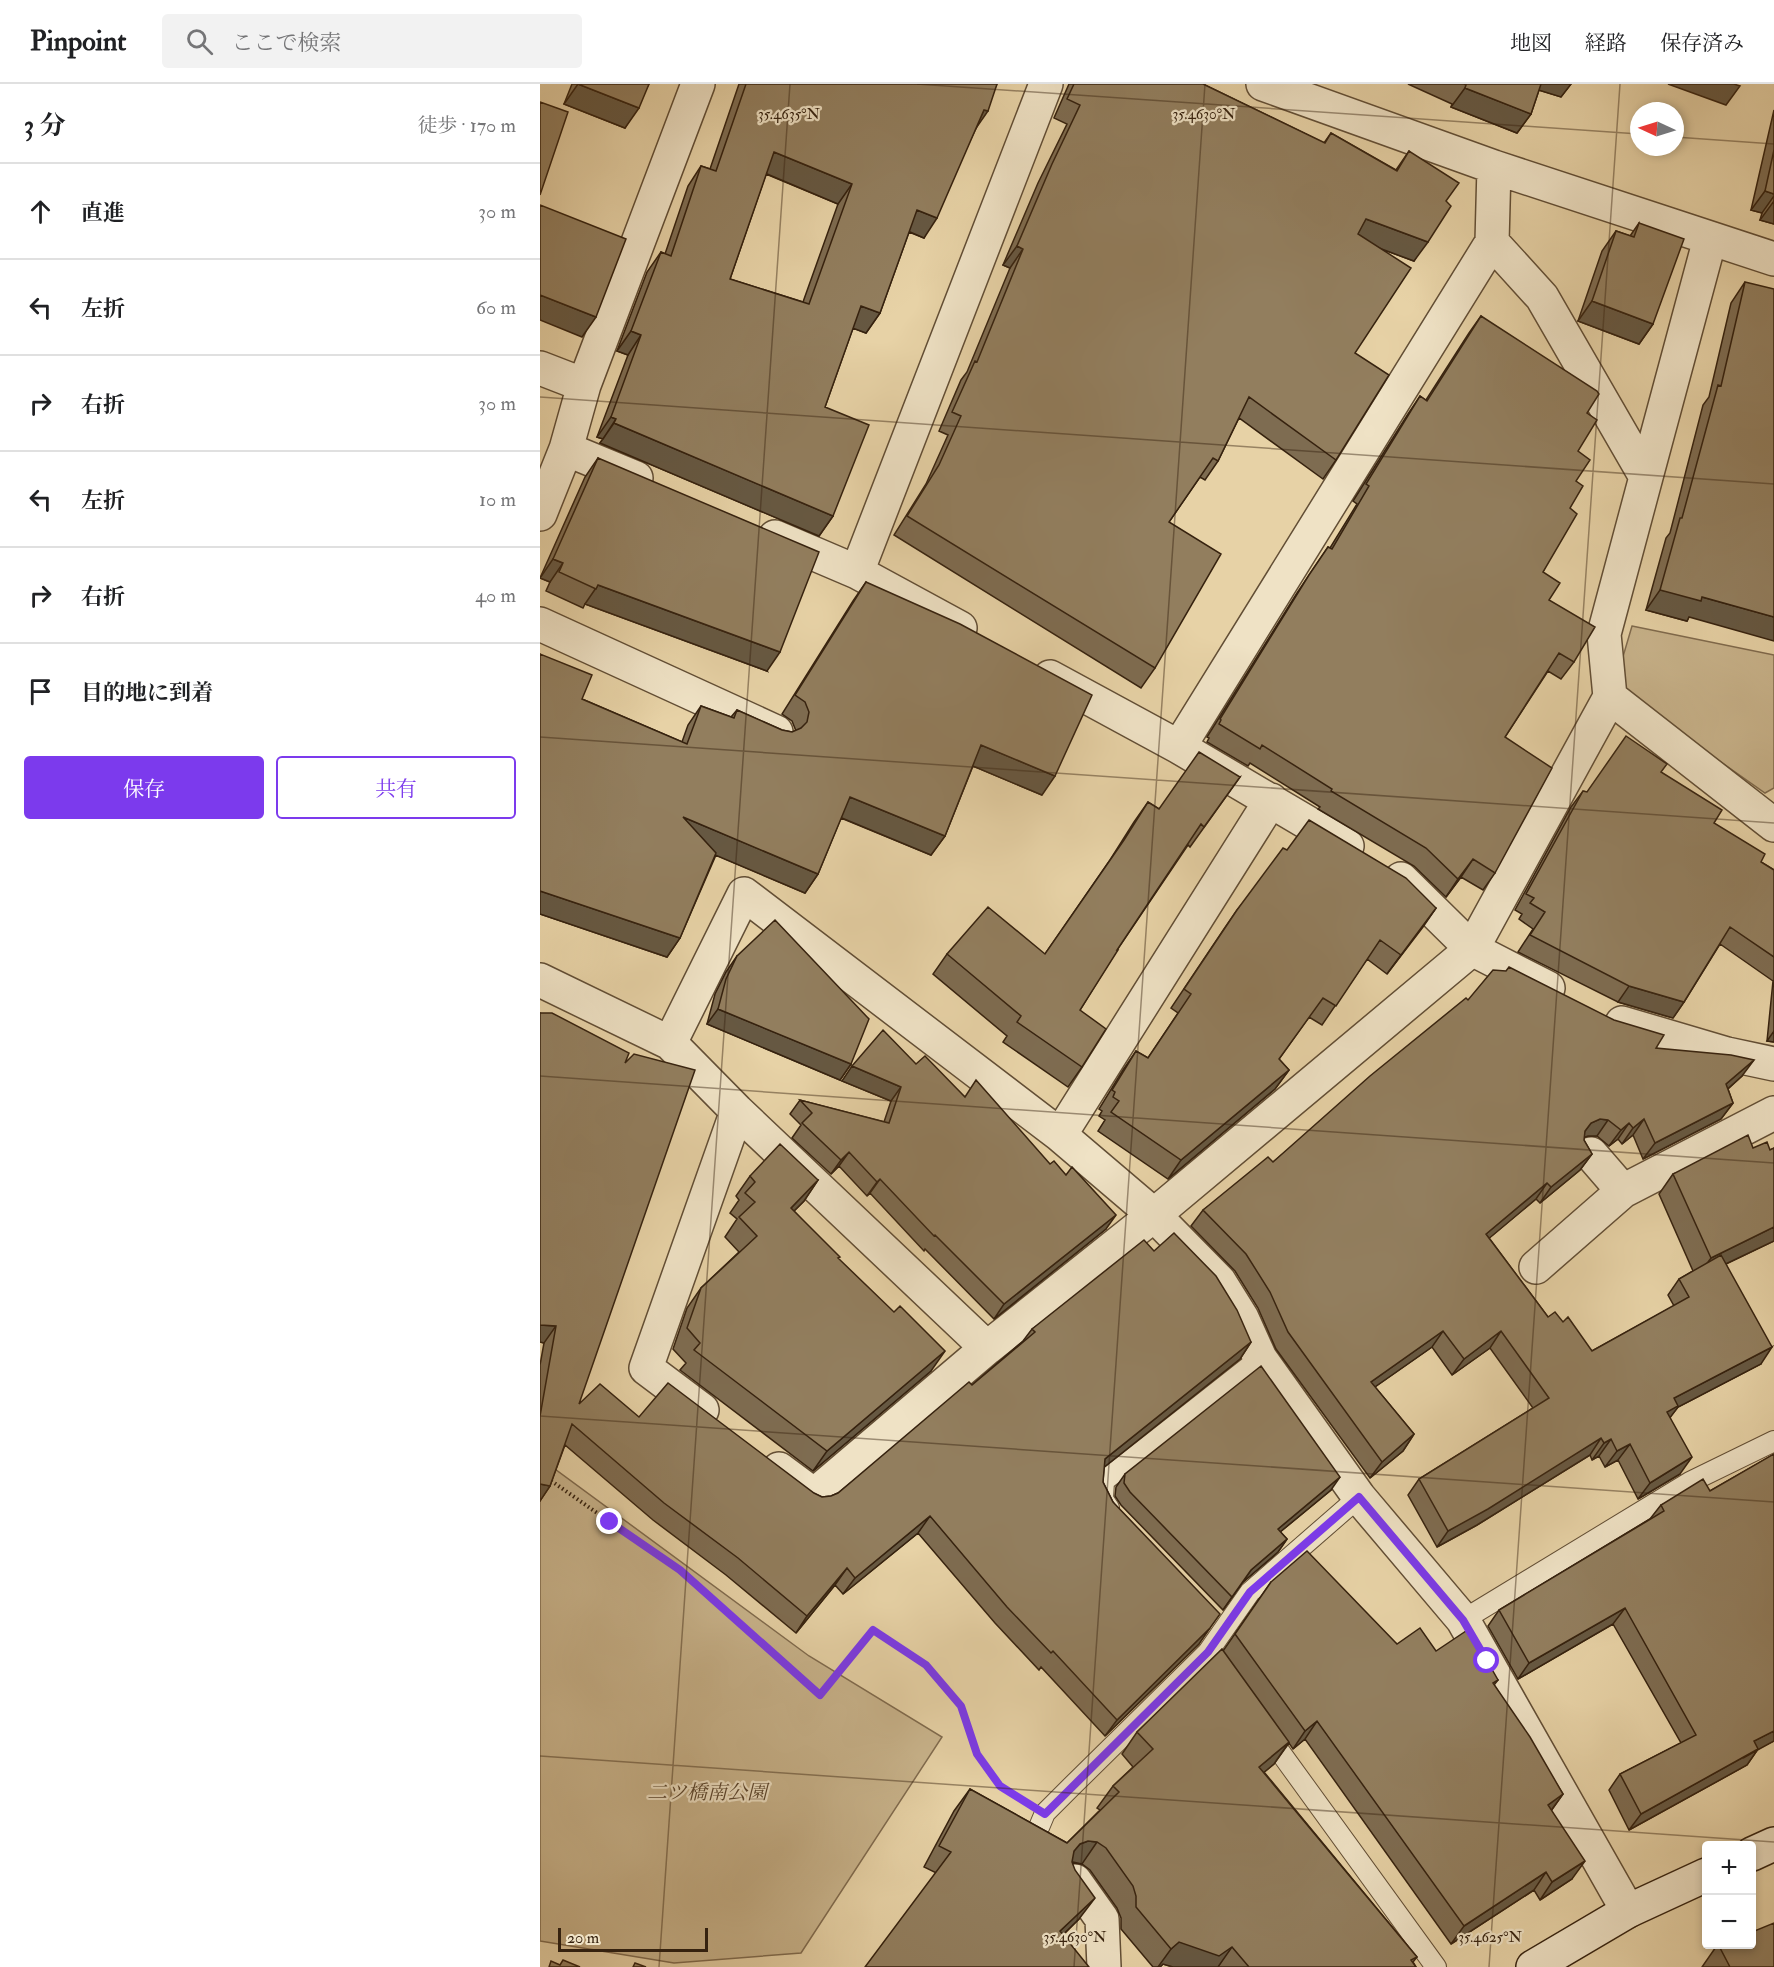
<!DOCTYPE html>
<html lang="ja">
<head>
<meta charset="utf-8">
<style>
  :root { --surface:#fff; --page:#f2f2f2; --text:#202124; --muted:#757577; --line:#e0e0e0; --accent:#7c3aed }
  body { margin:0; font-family:"IM FELL Double Pica","Noto Serif JP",serif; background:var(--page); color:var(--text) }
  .controls { position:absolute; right:18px; bottom:18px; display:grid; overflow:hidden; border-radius:6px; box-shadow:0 3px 9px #0003 }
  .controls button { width:54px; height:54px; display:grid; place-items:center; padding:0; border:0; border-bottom:2px solid var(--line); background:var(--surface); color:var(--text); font:30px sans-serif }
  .compass { position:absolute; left:1090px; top:18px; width:54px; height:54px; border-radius:50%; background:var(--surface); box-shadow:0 3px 9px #0003; rotate:274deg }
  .scale { position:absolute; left:18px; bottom:15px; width:150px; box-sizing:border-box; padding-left:6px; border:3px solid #36220f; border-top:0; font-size:16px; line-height:21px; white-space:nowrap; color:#36220f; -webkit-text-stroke:4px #efe2c5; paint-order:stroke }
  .stop { position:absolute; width:18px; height:18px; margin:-14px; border:4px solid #7c3aed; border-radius:50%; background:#fff }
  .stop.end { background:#7c3aed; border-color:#fff; box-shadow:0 2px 6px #0008 }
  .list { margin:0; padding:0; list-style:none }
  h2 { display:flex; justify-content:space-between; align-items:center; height:78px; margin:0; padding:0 24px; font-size:26px }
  h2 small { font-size:20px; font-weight:400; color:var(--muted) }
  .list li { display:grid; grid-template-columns:39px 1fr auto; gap:18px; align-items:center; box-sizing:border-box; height:96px; padding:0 24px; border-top:2px solid var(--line) }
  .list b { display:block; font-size:22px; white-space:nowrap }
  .list em { font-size:20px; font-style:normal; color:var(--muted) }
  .actions { display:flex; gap:12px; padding:18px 24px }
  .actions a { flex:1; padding:14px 0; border:2px solid var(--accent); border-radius:6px; text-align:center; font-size:21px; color:var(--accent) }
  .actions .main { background:var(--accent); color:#fff }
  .icon { flex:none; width:33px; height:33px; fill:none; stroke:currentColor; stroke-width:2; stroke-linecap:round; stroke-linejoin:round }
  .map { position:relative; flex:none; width:1234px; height:1883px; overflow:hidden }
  header { display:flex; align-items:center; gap:36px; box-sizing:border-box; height:84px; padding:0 30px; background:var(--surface); border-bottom:2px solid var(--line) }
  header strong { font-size:28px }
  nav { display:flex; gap:33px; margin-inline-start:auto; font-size:21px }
  .search { width:420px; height:54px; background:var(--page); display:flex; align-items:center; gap:15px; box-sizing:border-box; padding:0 21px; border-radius:6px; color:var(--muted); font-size:22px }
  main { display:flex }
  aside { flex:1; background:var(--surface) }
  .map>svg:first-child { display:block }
</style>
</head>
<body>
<header>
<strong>Pinpoint</strong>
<div class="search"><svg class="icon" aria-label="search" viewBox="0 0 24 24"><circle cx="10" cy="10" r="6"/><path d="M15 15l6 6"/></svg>ここで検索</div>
<nav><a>地図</a><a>経路</a><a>保存済み</a></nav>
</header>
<main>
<aside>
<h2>3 分<small>徒歩 · 170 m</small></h2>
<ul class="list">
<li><svg class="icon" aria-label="ahead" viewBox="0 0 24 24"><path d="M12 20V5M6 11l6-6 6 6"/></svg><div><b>直進</b></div><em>30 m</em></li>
<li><svg class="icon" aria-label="left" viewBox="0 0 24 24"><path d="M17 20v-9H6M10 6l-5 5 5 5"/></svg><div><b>左折</b></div><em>60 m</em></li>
<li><svg class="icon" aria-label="right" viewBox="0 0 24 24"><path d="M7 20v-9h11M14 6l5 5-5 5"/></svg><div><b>右折</b></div><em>30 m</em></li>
<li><svg class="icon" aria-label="left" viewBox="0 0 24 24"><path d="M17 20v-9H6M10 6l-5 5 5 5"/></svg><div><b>左折</b></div><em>10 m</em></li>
<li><svg class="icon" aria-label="right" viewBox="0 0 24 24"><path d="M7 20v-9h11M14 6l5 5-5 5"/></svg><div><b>右折</b></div><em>40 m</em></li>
<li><svg class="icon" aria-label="arrive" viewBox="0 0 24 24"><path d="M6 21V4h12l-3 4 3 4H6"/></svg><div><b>目的地に到着</b></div></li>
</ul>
<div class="actions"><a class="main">保存</a><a>共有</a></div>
</aside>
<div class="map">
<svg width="1234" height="1883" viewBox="0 0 1234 1883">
  <rect width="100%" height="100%" fill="#e7d2a6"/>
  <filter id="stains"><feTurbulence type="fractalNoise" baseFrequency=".00333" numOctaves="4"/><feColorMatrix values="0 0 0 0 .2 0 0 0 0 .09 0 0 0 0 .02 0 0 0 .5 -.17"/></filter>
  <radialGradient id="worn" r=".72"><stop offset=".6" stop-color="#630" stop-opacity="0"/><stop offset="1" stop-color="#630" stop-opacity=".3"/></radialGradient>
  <!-- green -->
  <path fill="#c9b48c" stroke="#806b4e" stroke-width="1.5" d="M1092 542 1234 571V704L1225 709 1074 603Z
    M0 1374 269 1572 402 1653 261 1869 134 1879 0 1857Z"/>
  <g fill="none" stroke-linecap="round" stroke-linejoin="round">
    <defs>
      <path id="service" d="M569 1424 563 1415 564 1397 720 1274
        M923 1536 1150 1398 1234 1357
        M727 1650 896 1883
        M497 1748 505 1729 531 1703 668 1568 710 1508 819 1413"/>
      <path id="minor" d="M723 0 954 83 1234 175
        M952 158 1002 213 1106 393 1064 550 1070 613 1234 741
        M0 284 44 301
        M26 365 96 394
        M1106 393 1170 155
        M0 430 26 365 44 301 158 0
        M235 453 317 488 420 544
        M317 488 506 0
        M0 540 236 648
        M510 593 639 663 807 762
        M639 663 952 158 954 83
        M861 795 932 865 1008 904
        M0 896 130 959 197 1027 447 1264
        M1082 939 1187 970 1234 980
        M130 959 204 810 520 1051 614 1131 679 1197 702 1234 720 1274 819 1413 923 1536 1088 1827
        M520 1051 731 716
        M1051 1070 1083 1107
        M996 1183 1083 1107 1234 1029
        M162 1326 106 1284 197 1027
        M239 1385 274 1411 447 1264 614 1131 932 865 1070 613
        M535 1797 562 1835 564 1883"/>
      <path id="secondary" d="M1212 1770 1234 1760
        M993 1883 1088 1827 1166 1791"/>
    </defs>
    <!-- service casing -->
    <use href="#service" stroke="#624e35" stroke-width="22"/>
    <!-- minor casing -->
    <use href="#minor" stroke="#624e35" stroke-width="36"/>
    <!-- secondary casing -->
    <use href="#secondary" stroke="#36220f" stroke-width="36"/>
    <!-- path -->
    <path stroke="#36220f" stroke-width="4" stroke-dasharray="1.5 3" stroke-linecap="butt" d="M0 1389 140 1487 280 1611 333 1546 385 1581 421 1622 437 1670 460 1702 475 1711"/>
    <!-- service -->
    <use href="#service" stroke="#efe2c5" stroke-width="20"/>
    <!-- minor -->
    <use href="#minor" stroke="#efe2c5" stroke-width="33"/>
    <!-- secondary -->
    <use href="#secondary" stroke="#efe2c5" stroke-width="33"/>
  </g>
  <!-- wall -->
  <path fill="#7e6c51" stroke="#36220f" stroke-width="1.5" fill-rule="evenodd" d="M32 0H109L85 44 24 20Z
    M199 0H457L384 154 369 148 340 229 326 249 313 244 285 323 293 432 279 452 60 359 63 355 57 353 88 271 77 267 107 188 121 168 125 170 148 102 161 82 170 85ZM226 90 298 120 263 218 190 195Z
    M529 0H663L784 59 791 49 856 86 869 67 906 118 874 177 844 166 815 269 796 376 783 395 699 334 678 377 665 396 660 393 629 438 615 584 601 604 354 451 386 400 408 351 399 347 421 296 427 288 470 184 463 181 498 99 527 40 514 34Z
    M868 0H1031L1021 13 999 6 991 30 977 49 911 23 912 20Z
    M1234 26V140L1220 136 1222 129 1211 126Z
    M1099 139 1113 240 1099 260 1038 237 1062 167 1076 147 1090 152Z
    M1205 198 1149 533 1147 537 1106 526 1126 454 1130 449 1163 321 1169 313 1191 219Z
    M941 232 1047 329 1038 367 1036 397 1030 424 1003 488 1009 516 1034 578 1021 595 1008 587 965 653 955 789 943 806 921 793 906 813 874 782 778 725 780 723 710 679 708 682 667 658 669 654 667 653 757 509 788 463 790 464 817 420 813 417 868 330 880 312 886 316 929 249Z
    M58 374 227 587 45 520 43 524 6 507 10 498 0 494 45 393Z
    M326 498 502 711 433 682 405 752 391 771 301 734 278 790 265 809 176 771 140 854 127 873 0 830V570L42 615 142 658 148 641 161 622 191 633 197 626 242 646 252 648 256 647 252 637 242 630 313 517Z
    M1121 688 1174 739 1221 778 1234 786V958L1227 957 1233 897 1180 860 1144 918 1133 934 1078 918 978 868 993 845 979 835 982 830 975 826 1031 723 1043 707 1047 708Z
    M700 693 650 763 648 761 577 866 540 926 542 983 528 1003 463 958 467 952 393 890 407 870H505L570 776 594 738 608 718 619 725Z
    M747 766 896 824 847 890 827 875 782 941 769 933 739 975 749 986 735 1005 628 1095 558 1047 565 1036 559 1032 562 1027 559 1025 583 986 596 967 608 974 638 929 631 924 684 845 697 826Z
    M197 872 311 980 300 996 167 940 175 910 186 888Z
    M928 916 1116 964 1202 992 1188 1005 1193 1019 1181 1035 1103 1075 1093 1051 1082 1060 1078 1055 1069 1062 1057 1052H1048L1044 1053V1056L1052 1070 1040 1086 1000 1119 996 1115 949 1154 1008 1233 1023 1238 1052 1267 1134 1222 1128 1211 1139 1195 1153 1187 1119 1110 1133 1090 1213 1064 1230 1066 1234 1064V1157L1186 1180 1221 1280 1138 1323 1130 1333 1140 1390 1098 1415 1078 1376 1065 1383 1059 1372 1052 1376 1050 1371 937 1441 897 1463 868 1411 879 1395 993 1324 950 1264 912 1291 892 1263 835 1303 874 1350 863 1367 830 1394 736 1265 718 1224 695 1187 651 1142 663 1126 733 1078Z
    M0 929 85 979 39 1320 99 1333 282 1413 291 1412 298 1409 432 1301 483 1257 492 1245 614 1167 711 1258 700 1275 564 1383 563 1398 573 1418 659 1560 565 1652 501 1583 499 1586 455 1539 378 1449 303 1510 295 1501 256 1549 186 1491 113 1436 25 1361 10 1402 0 1417V1281L4 1259 0 1258Z
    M376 980 425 1013 566 1145 454 1235 385 1165 384 1167 330 1109 327 1112 299 1082 291 1090 252 1054 261 1041 250 1030 260 1016 344 1038 351 1017 302 997Z
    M210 1092 278 1096 264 1117 254 1127 298 1175 391 1287 273 1387 140 1286 146 1279 133 1265 147 1224 161 1204 199 1168 185 1153 197 1135 190 1129 199 1116 196 1112Z
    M1234 1370V1657L1218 1665 1207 1681 1089 1746 1069 1706 1080 1690 1141 1659 1073 1540 978 1595 948 1542 959 1526 1110 1435 1121 1421 1170 1407Z
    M585 1390 791 1406 740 1448 747 1455 738 1468 702 1499 683 1526 581 1421 575 1412 576 1403Z
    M731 1498 857 1560 896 1567 958 1596 954 1601 1023 1710 1011 1727 1032 1795 1000 1816 994 1806 911 1860 765 1655 753 1665 749 1659 734 1680 724 1688 877 1873 873 1878 876 1883H633L623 1880 620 1883H613L581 1845V1834L577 1824 550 1786 542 1780 532 1779 539 1835 523 1851 384 1783 414 1727 430 1705 527 1759 560 1726 557 1724 573 1702 593 1683 582 1670 597 1648 683 1567Z
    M1178 1860 1234 1883H1162Z"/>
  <!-- shaded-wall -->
  <path fill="#665842" stroke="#36220f" stroke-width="1.5" d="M38 0 99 24 85 44 24 20Z
    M995 0H1031L1021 13 992 4Z
    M1128 0H1194L1200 2 1186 21Z
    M925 4 991 30 977 49 911 23Z
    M444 26 448 27 434 47Z
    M234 68 312 100 298 120 220 87Z
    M1225 107 1234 110V112L1222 129 1211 126Z
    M1234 117V140L1220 136Z
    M377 126 397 134 384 154 363 145Z
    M826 135 888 158 874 177 812 154Z
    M477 162 483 165 470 184 463 181Z
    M0 211 56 233 42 253 0 236Z
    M1052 217 1113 240 1099 260 1038 237Z
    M321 222 340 229 326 249 307 242Z
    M91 247 101 251 88 271 77 267Z
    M71 333 76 335 63 355 57 353Z
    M74 339 293 432 279 452 60 359Z
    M13 475 23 479 10 498 0 494Z
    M58 501 240 568 227 587 45 520Z
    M1120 506 1162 513 1234 533V557L1149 533 1147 537 1106 526Z
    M441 661 515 692 502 711 428 680Z
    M310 713 405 752 391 771 297 732Z
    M143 733 278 790 265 809 130 752Z
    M933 775 921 793 906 813 918 795Z
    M0 807 140 854 127 873 0 830Z
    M896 824 883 843 847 890 861 871Z
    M1089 902 1144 918 1133 934 1078 918Z
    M178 925 311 980 300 996 167 940Z
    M1234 947V958L1227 957Z
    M1214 976 1202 992 1174 1017 1186 1000Z
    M312 982 361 1003 351 1017 302 997Z
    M749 986 735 1005 628 1095 641 1076Z
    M1193 1019 1181 1035 1103 1075 1115 1059Z
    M1060 1035 1068 1036 1057 1052H1048L1039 1055 1051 1039Z
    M1104 1035 1093 1051 1082 1060 1093 1044Z
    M1089 1039 1078 1055 1069 1062 1081 1046Z
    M309 1068 299 1082 291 1090 301 1076Z
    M1052 1070 1040 1086 1000 1119 1011 1103Z
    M340 1095 330 1109 327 1112 337 1098Z
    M278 1096 264 1117 237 1144 251 1124Z
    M1007 1099 996 1115 934 1167 946 1150Z
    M576 1131 566 1145 454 1235 464 1220Z
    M1234 1143V1157L1156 1194 1171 1174Z
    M0 1241 16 1242 4 1259 0 1258Z
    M903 1247 892 1263 819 1314 831 1298Z
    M961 1247 950 1264 912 1291 924 1275Z
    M711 1258 700 1275 553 1392 565 1375Z
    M1232 1263 1221 1280 1138 1323 1126 1339 1127 1328 1134 1314Z
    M405 1267 391 1287 273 1387 287 1367Z
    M874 1350 863 1367 830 1394 842 1378Z
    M1061 1354 1050 1371 937 1441 897 1463 908 1447Z
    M1071 1355 1059 1372 1052 1376 1064 1359Z
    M1090 1360 1078 1376 1065 1383 1077 1367Z
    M1152 1373 1140 1390 1098 1415 1110 1399Z
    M800 1393 791 1406 728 1458 738 1445Z
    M0 1400 10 1402 0 1417Z
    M390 1432 378 1449 303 1510 315 1494Z
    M747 1455 738 1468 702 1499 683 1526 711 1486Z
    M307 1484 295 1501 256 1549 267 1532Z
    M1085 1524 1073 1540 978 1595 989 1579Z
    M670 1544 659 1560 565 1652 577 1636Z
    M777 1637 765 1655 753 1665 765 1647Z
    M1234 1647V1657L1203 1674 1214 1657Z
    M749 1658 734 1680 704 1705 719 1683Z
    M1218 1665 1207 1681 1089 1746 1101 1730Z
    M1023 1710 1010 1728 1008 1721Z
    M548 1757 557 1758 542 1780 533 1778 525 1781 534 1767 540 1760Z
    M1045 1777 1032 1795 1000 1816 1012 1798Z
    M1006 1788 994 1806 911 1860 924 1842Z
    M555 1814 539 1835 504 1869 520 1847Z
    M639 1858 692 1863 678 1883H633L623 1880 620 1883H618L631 1865Z"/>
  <!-- building -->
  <path fill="#927e5e" stroke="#36220f" stroke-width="1.5" fill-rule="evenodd" d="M38 0H109L99 24Z
    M206 0H457L448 27 444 26 397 134 377 126 340 229 321 222 285 323 329 341 293 432 74 339 76 335 71 333 101 251 91 247 121 168 131 172 161 82 176 87ZM234 68 312 100 269 220 190 195Z
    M534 0H663L785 59 791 49 857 87 869 67 919 99 906 117 911 122 888 158 826 135 818 150 871 184 815 269 849 291 796 376 709 313 678 377 673 374 629 438 681 470 615 584 367 432 399 381 421 332 412 328 435 277 437 278 483 165 477 162 512 80 540 21 527 15Z
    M924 0H1001L991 30 925 4 926 1Z
    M0 18 28 28 0 111Z
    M1234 66V110L1225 107Z
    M0 121 86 155 56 233 0 211Z
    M1099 139 1144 155 1113 240 1052 217 1076 147 1094 153Z
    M1205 198 1234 205V533L1162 513 1161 517 1120 506 1140 434H1142L1178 301 1181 302Z
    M941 232 1057 307 1059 310 1047 329 1057 336 1038 367 1050 376 1036 397 1043 402 1030 424 1037 430 1003 488 1020 499 1009 516 1055 543 1034 578 1019 569 965 653 1012 684 955 789 933 775 918 795 886 764 791 707 792 705 722 661 720 665 679 640 681 636 680 635 769 491 788 463 792 465 829 402 826 400 880 312 887 317Z
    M58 374 279 468 240 568 58 501 56 505 19 488 23 479 13 475Z
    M326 498 420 540 552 611 515 692 441 661 405 752 310 713 278 790 143 733 176 769 140 854 0 807V570L52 591 42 615 147 660 161 622 194 634 197 626 242 646 252 648 261 644 267 638 269 628 265 618 255 611Z
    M1086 652 1127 680 1121 688 1182 726 1174 739 1225 770 1221 778 1234 786V873L1190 843 1144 918 1089 902 990 851 1005 828 990 819 994 814 986 810 1043 707 1047 708Z
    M659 668 700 693 664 743 661 740 577 866H578L540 926 566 945 542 983 477 938 481 932 407 870 448 823 505 870 584 756 608 718 619 725Z
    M769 736 866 794 896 824 861 871 840 856 796 922 783 914 739 975 749 986 641 1076 571 1028 579 1017 573 1013 575 1008 572 1006 596 967 608 974 651 910 644 905 697 826 743 764 747 766Z
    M235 836 329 935 311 980 178 925 186 895 197 872Z
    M969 883 1074 936 1124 951 1116 964 1191 971 1214 976 1186 1000 1193 1019 1115 1059 1104 1035 1093 1044 1089 1039 1081 1046 1068 1036 1060 1035 1051 1039 1045 1047 1044 1056 1052 1070 1011 1103 1007 1099 946 1150 1008 1233 1015 1228 1023 1238 1028 1233 1052 1267 1149 1213 1139 1195 1181 1171 1232 1263 1134 1314 1138 1322 1127 1328 1152 1373 1110 1399 1090 1360 1077 1367 1071 1355 1064 1359 1061 1354 948 1425 908 1447 879 1395 1009 1314 961 1247 924 1275 903 1247 831 1298 874 1350 842 1378 748 1248 730 1208 706 1170 663 1126 728 1073 733 1078 830 992 926 914 928 916 953 886 966 887Z
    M0 929H12L89 969 85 979 94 970 155 986 39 1320 60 1300 99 1333 128 1299 274 1409 282 1413 291 1412 298 1409 429 1298 432 1301 495 1248 492 1245 604 1156 614 1167 634 1149 676 1192 697 1226 711 1258 565 1375 563 1398 573 1418 680 1530 670 1544 577 1636 513 1567 511 1569 467 1523 390 1432 315 1494 307 1484 267 1532 198 1474 124 1419 32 1340 10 1402 0 1400V1332L16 1242 0 1241Z
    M343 946 376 980 385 972 425 1013 436 996 510 1080 514 1077 526 1091 532 1083 576 1131 464 1220 395 1151 394 1152 340 1095 337 1098 309 1068 301 1076 262 1039 272 1029 260 1016 349 1039 361 1003 312 982Z
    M1208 1051 1213 1064 1227 1058 1230 1066 1234 1064V1143L1171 1174 1133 1090Z
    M240 1060 278 1096 251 1124 300 1173 298 1174 354 1228 360 1222 405 1267 287 1367 154 1266 160 1259 147 1244 161 1204 217 1152 199 1133 215 1118 205 1109 215 1098 210 1092Z
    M721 1282 800 1393 738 1445 747 1455 711 1486 692 1513 590 1408 584 1399 585 1390Z
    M1234 1370V1647L1214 1657 1218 1665 1101 1730 1080 1690 1156 1651 1085 1524 989 1579 959 1526 1124 1427 1121 1421 1163 1395 1170 1407Z
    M767 1467 857 1560 880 1544 896 1567 929 1545 958 1596 953 1599 990 1653 1023 1710 1008 1721 1045 1777 1012 1798 1006 1788 924 1842 777 1637 765 1647 695 1550 731 1498Z
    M682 1565 749 1658 719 1683 877 1873 871 1876 876 1883H709L692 1863 679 1872 639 1858 631 1865 596 1823V1812L593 1802 566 1764 557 1758 548 1757 540 1760 534 1767 532 1778 535 1786 555 1814 520 1847 549 1883H325L411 1768 399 1762 430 1705 527 1759 579 1708 573 1702 613 1665 597 1648Z
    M1234 1839V1883H1190L1178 1860H1212V1848Z
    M23 1876 40 1883H9L11 1877 20 1881Z
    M95 1879 106 1883H93Z"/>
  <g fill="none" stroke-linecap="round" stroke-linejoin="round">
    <!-- route -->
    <path stroke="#7c3aed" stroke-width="8" d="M70 1438 140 1486 280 1611 333 1546 386 1581 421 1622 437 1670 460 1702 505 1730 668 1568 710 1508 819 1413 923 1536 947 1577"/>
  </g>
  <!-- ticks -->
  <path fill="none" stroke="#36220f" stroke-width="1.5" stroke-opacity="0.45" d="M377 0 1099 50M1135 53 1234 60M0 313 1234 400M0 653 1234 739M0 992 1234 1079M0 1332 1234 1418M0 1672 1234 1758M119 1883 250 0M534 1883 665 0M949 1883 1080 0"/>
  <g text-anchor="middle" stroke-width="4.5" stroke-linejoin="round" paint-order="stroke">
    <!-- park labels -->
    <g font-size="20" font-style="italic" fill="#5b462e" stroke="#efe2c5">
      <text x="167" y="1715">二ツ橋南公園</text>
    </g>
  </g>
  <g font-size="15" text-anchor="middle" fill="#36220f" stroke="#efe2c5" stroke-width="4.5" stroke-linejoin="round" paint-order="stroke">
    <text x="249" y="35">35.4635°N</text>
    <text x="664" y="35">35.4630°N</text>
    <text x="535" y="1858">35.4630°N</text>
    <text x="950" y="1858">35.4625°N</text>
  </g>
  <rect width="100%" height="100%" filter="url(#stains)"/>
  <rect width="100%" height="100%" fill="url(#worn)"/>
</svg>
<div class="controls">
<button>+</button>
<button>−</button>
</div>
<svg class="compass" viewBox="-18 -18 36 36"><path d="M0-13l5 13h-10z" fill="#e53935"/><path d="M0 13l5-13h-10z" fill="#757577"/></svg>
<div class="scale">20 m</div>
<div class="stop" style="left:947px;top:1577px"></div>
<div class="stop end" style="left:70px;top:1438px"></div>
</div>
</main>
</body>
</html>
